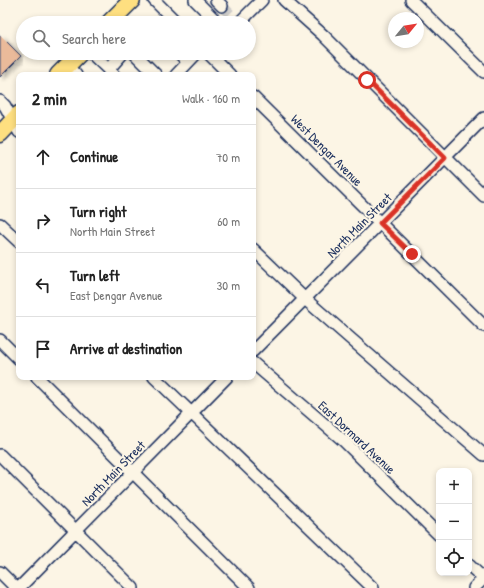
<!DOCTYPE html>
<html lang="en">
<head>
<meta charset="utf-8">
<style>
  :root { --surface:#fff; --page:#f2f2f2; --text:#222; --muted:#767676; --line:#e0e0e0 }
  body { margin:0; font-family:"Patrick Hand",sans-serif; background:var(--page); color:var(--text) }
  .controls { position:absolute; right:12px; bottom:12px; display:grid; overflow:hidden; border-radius:8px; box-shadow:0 2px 6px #0003 }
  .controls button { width:36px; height:36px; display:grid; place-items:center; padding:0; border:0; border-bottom:1px solid var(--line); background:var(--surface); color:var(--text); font:20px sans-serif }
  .compass { position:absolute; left:388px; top:12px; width:36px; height:36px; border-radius:50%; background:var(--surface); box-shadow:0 2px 6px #0003; rotate:60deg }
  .stop { position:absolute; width:12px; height:12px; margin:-9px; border:3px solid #d93025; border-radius:50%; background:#fff }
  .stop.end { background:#d93025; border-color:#fff; box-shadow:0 1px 4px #0008 }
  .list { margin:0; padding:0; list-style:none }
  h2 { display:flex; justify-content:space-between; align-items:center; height:52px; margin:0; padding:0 16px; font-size:17px }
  h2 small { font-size:13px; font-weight:400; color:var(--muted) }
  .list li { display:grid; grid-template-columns:26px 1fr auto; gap:12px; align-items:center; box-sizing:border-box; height:64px; padding:0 16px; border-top:1px solid var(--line) }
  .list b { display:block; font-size:15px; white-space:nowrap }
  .list p { margin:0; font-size:13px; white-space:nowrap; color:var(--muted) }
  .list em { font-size:13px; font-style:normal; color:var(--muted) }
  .icon { flex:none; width:22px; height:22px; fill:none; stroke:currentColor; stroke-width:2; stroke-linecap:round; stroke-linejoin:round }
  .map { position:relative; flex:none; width:484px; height:588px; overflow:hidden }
  .search { position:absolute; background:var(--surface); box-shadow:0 2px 6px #0003; left:16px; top:16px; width:240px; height:44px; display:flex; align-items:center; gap:10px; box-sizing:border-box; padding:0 14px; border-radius:22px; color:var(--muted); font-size:15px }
  .panel { position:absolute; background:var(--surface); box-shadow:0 2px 6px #0003; left:16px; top:72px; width:240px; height:308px; border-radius:8px }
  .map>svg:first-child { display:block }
</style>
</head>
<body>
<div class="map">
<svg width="484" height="588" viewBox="0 0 484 588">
  <defs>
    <filter id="shadow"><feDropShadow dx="4" dy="2.5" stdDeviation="2" flood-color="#0004"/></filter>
  </defs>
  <rect width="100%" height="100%" fill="#fcf5e5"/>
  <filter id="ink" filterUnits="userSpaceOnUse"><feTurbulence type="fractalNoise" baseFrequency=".025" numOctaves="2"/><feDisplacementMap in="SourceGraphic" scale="8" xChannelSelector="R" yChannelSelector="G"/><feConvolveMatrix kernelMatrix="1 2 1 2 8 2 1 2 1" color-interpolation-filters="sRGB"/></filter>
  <g filter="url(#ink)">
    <!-- building -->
    <path fill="#eaba9a" stroke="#1b2f5e" filter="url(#shadow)" d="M0 35 21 56 0 77Z"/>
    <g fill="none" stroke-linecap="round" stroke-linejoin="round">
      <!-- minor-tunnel -->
      <path stroke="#cfcdca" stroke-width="11" stroke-dasharray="11 5.5" stroke-linecap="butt" d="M222 6 233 17"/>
      <defs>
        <path id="minor" d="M154 0 177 23
          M195 0 218 23
          M216 0 222 6
          M284 0 323 35 484 196
          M411 0 484 72
          M239 23 262 0
          M91 53 114 75
          M134 53 156 75
          M179 53 188 62
          M208 53 230 75
          M67 66 76 75
          M108 70 123 53
          M176 75 197 53
          M253 97 484 326
          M0 101 5 106 19 132
          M0 224 19 242
          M253 249 305 299 484 455
          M0 340 19 359
          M253 351 484 118
          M253 363 344 441 439 535
          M37 377 249 588
          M154 377 373 588
          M0 455 133 588
          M469 565 484 579
          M0 572 16 588
          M19 588 227 377
          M474 588 484 578"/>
        <path id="highway" d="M109 23 132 0
          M58 75 80 53
          M0 134 19 114"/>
      </defs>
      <!-- minor casing -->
      <use href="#minor" stroke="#1b2f5e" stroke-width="14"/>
      <!-- highway casing -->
      <use href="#highway" stroke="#1b2f5e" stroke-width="19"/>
      <!-- minor -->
      <use href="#minor" stroke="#fcf5e5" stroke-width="11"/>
      <!-- highway -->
      <use href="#highway" stroke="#fedf80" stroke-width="16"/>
    </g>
  </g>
  <g fill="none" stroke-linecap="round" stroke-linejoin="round" filter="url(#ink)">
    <!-- route -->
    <path stroke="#d93025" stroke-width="5" d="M367 80 445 158 380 223 412 254"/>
  </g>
  <g text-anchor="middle" stroke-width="4" stroke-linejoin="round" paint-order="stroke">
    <!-- street labels -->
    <g font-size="13" fill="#1b2f5e" stroke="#fcf5e5">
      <text transform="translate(327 150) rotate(45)" y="5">West Dengar Avenue</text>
      <text transform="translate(359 225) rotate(-45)" y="5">North Main Street</text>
      <text transform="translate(357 437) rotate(43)" y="5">East Dormard Avenue</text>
      <text transform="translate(113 473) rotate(-46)" y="5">North Main Street</text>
    </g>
  </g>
</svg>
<div class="controls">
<button>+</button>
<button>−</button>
<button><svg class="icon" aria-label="locate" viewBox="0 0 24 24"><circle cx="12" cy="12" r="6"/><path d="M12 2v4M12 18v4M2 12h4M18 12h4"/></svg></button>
</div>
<svg class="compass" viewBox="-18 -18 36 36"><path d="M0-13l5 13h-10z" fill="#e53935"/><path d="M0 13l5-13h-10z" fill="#767676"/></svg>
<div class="stop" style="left:367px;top:80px"></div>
<div class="stop end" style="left:412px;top:254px"></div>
<div class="search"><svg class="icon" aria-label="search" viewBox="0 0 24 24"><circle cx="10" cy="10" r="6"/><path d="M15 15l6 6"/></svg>Search here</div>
<section class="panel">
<h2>2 min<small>Walk · 160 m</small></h2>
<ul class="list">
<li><svg class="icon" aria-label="ahead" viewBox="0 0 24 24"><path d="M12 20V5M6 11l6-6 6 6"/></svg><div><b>Continue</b></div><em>70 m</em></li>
<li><svg class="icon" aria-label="right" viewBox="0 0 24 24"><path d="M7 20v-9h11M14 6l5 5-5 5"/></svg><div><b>Turn right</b><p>North Main Street</p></div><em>60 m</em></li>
<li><svg class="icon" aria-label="left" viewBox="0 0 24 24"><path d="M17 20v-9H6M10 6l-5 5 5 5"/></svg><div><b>Turn left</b><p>East Dengar Avenue</p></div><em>30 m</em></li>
<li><svg class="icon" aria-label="arrive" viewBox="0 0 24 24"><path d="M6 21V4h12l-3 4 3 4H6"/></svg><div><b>Arrive at destination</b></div></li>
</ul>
</section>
</div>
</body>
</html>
